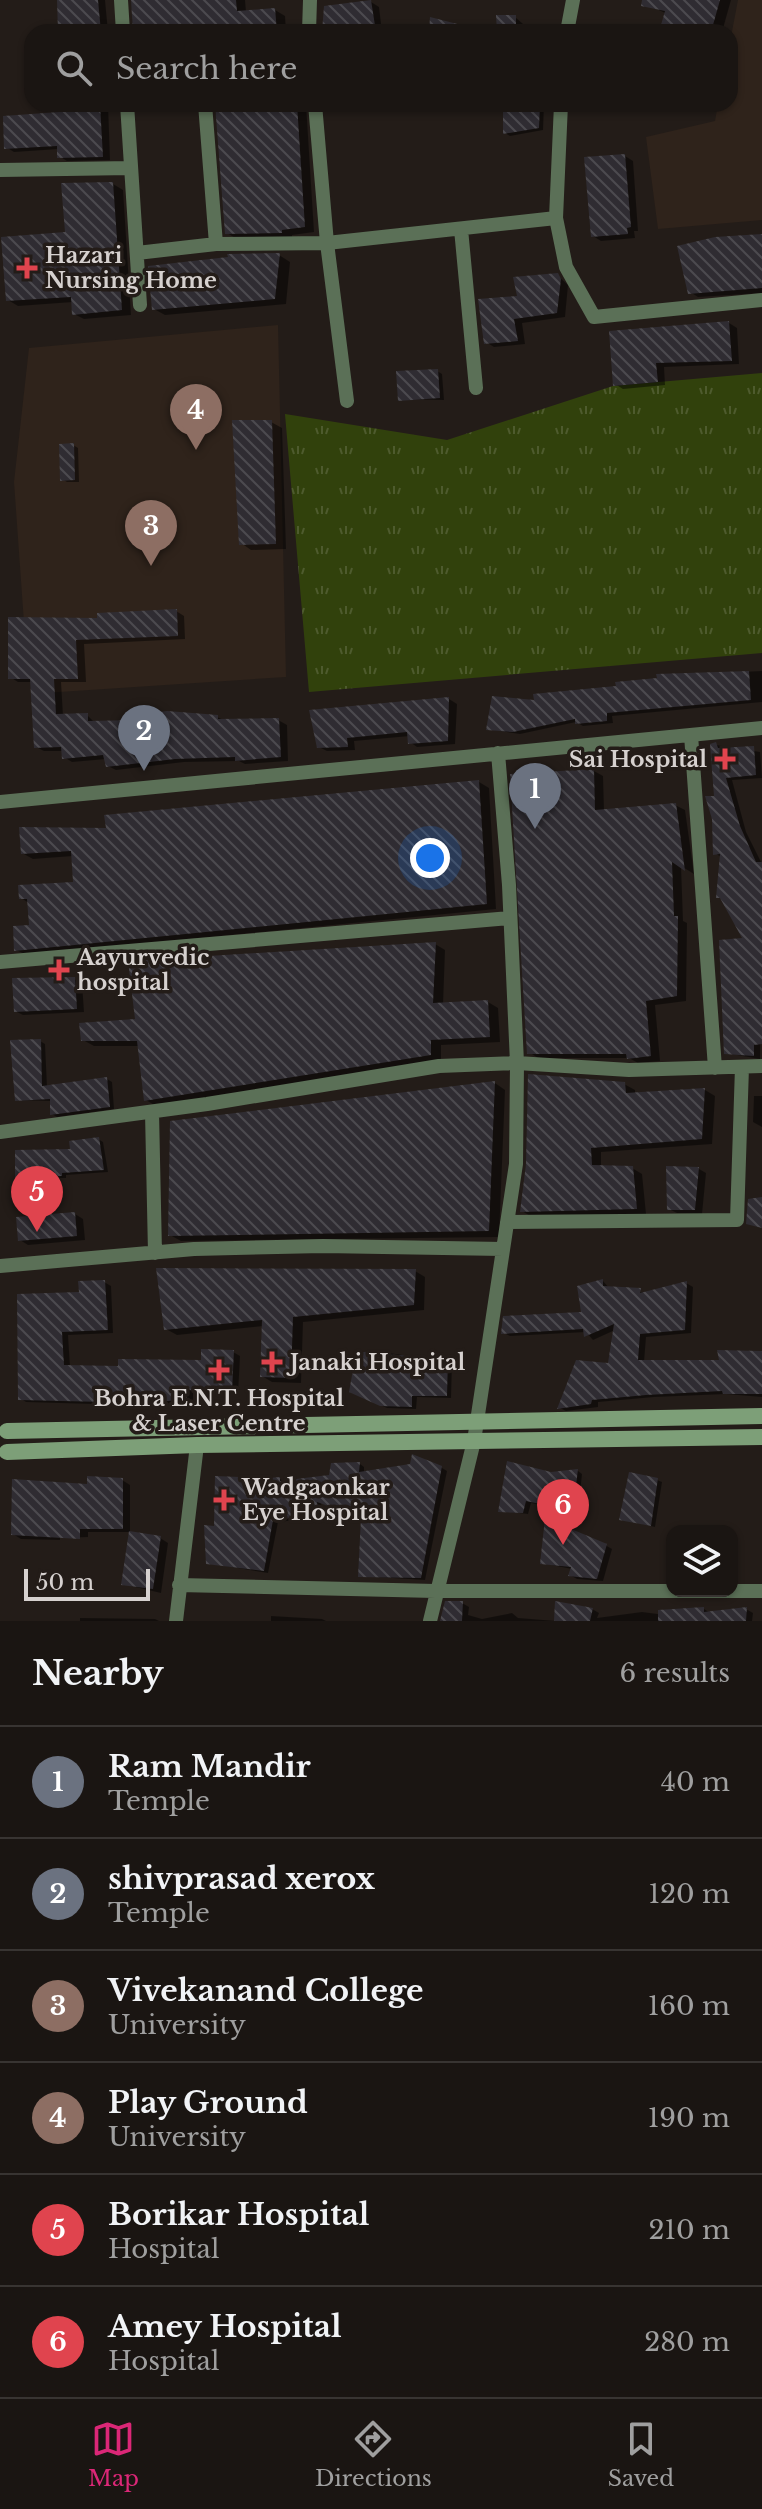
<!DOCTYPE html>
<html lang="en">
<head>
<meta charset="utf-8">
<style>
  :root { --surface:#1a1512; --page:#231e1b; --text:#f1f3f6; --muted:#9f9f9f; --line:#383432; --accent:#db2777 }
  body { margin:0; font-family:"Libre Baskerville",serif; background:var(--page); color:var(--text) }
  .controls { position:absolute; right:24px; bottom:24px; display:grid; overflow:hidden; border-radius:16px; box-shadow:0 2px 6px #0004 }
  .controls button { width:72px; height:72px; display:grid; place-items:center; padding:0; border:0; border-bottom:2px solid var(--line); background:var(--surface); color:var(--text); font:40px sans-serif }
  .scale { position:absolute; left:24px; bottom:20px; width:126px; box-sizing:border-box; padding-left:8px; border:4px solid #d6d1cf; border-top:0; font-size:22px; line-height:28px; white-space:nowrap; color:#d6d1cf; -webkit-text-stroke:6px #231c18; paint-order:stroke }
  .you { position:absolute; left:430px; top:858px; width:28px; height:28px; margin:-20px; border:6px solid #fff; border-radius:50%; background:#1a73e8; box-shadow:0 0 0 12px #1a73e833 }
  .badge { display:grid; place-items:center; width:52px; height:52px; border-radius:50%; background:var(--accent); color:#fff; font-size:26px; font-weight:700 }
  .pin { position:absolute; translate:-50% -66px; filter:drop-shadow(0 2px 4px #0008) }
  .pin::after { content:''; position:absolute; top:42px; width:28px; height:24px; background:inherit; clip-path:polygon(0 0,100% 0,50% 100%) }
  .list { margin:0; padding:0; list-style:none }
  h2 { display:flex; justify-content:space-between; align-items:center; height:104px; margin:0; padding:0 32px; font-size:34px }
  h2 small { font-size:26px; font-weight:400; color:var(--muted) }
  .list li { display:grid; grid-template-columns:52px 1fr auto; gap:24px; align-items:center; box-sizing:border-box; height:112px; padding:0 32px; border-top:2px solid var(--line) }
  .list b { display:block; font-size:30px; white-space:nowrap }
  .list p { margin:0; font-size:26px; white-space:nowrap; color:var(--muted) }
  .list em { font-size:26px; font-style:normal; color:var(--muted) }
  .icon { flex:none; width:44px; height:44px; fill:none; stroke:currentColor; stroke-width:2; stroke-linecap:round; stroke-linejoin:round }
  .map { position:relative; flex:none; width:762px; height:1621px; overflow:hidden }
  .search { position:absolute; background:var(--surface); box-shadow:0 2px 6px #0004; left:24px; right:24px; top:24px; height:88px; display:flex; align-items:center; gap:20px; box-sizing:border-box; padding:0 28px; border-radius:24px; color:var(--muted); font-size:30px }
  .sheet { height:776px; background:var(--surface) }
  nav { display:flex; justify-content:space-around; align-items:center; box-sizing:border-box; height:112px; border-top:2px solid var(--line); background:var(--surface); font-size:22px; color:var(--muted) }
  nav a { display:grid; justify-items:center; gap:4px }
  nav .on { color:var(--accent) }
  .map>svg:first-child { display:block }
</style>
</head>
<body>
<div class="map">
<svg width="762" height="1621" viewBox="0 0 762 1621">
  <defs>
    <pattern id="grass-tufts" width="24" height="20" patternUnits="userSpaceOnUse" patternTransform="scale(2)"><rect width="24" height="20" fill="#31410c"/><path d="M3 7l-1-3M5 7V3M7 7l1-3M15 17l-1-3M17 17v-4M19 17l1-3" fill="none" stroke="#4e5b2e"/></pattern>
    <pattern id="building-back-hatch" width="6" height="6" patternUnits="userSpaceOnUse" patternTransform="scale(2)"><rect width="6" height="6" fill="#2f2c32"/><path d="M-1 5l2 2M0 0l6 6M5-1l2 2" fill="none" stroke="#4c4a4f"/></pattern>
  </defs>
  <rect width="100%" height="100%" fill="#231c18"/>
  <!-- built -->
  <path fill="#2f231b" d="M738 0H762V220L658 229 646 137 715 121 718 104H730V42Z
    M278 325 286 677 44 693 26 651 14 482 29 348Z"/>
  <!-- grass -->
  <path fill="url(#grass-tufts)" d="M762 373V653L309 692 285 414 447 440 613 386Z"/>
  <!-- shadow -->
  <path fill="#0007" d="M59 0H105L108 32H61Z
    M132 0H245L246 12 275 10 285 16 286 32H133Z
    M655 0H731L722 32H662L667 14 653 7Z
    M371 2 379 7 382 32H324Z
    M515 17 523 24 540 28V32H505Z
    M61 104H108L110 160 67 161 59 156V149L14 152 6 147 61 114Z
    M215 104H306L314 232 292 235V238L237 239 227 233Z
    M505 104H544L543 130 510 136 505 133Z
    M625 156 633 161 638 231H634L635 238 601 241 593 236Z
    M113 184 123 190 131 315 84 319 74 314 73 302 18 306 8 300Z
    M762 236V293L698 297 690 292Z
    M279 255 290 262 286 304 165 315 154 309Z
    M557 275 568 285 565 317 522 323 525 344 494 347 486 342Z
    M729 323 737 328 739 364 664 367 665 385 623 389 615 384Z
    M437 371 442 374 444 400 400 399Z
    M271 422 282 428 286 549 251 550 241 543Z
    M73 445 78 448 79 482H67L62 479Z
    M176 611 184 616 185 639 84 644 86 682H61L63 716 87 715 95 723 217 717 226 721 278 720 287 725 288 761 245 764 239 761 184 762 116 770 108 766 106 759 72 762 64 757V751H44L36 747 32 682H18L10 677 99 620Z
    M762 671V702L612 716 613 723 583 726 576 722 520 734 488 729 536 702 659 680 658 676Z
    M449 699 457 704 455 744 417 747 410 742V736L354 741 355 750 327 751 319 747Z
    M716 745 760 752 762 778 732 780 746 832 762 864 760 1059 726 1053 745 940 724 900 718 897 721 857 715 853Z
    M594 771 603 776 604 811 675 805 685 810 694 874 681 866 683 921 687 923 686 1001 655 1005 660 1061 638 1063 629 1058H538L529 1052Z
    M479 782 489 788 496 909 27 955 16 950 31 927 29 903 21 898 75 884 73 856 33 859 22 853Z
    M435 944 445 950 443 1005 488 1002 498 1008 500 1042 441 1045V1060L156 1106 146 1100 140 1046H94L83 1040 137 1021Z
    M74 979 82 983 84 1012 23 1015 15 1011Z
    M40 1041 45 1044 47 1087 107 1079 112 1082 114 1109 57 1117 52 1114V1101L17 1100Z
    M495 1083 505 1090 499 1237 181 1241 170 1235 171 1123Z
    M624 1084 635 1090V1095L705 1090 715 1096 712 1144 601 1152V1167L632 1168 642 1174 646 1214 532 1217 522 1211Z
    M754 1096H762V1127L753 1122Z
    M98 1139 103 1142 108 1172 66 1175V1178L17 1177Z
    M699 1169 706 1173 702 1214 677 1213 669 1209Z
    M75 1214 83 1219 85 1240 28 1245 20 1240Z
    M415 1271 425 1277 424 1310 303 1322 301 1383 272 1382 262 1376 263 1326 177 1335 166 1329Z
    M603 1281 609 1288 646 1293 686 1283 693 1287 691 1333 646 1337 644 1362H721L762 1353V1397L726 1394 654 1397 598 1402V1407L566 1411 560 1408 609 1365 615 1330 593 1340 586 1332 510 1336 504 1333 583 1314Z
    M104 1282 111 1286 113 1333 68 1335 70 1367 120 1368 203 1362 233 1352 240 1356 238 1394 193 1392V1402L127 1405 26 1402 20 1398 81 1294Z
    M381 1352 452 1362 451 1398 417 1397 416 1409 387 1408 356 1394Z
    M360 1464 364 1467V1473L442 1468 447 1471 425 1580 360 1576 363 1518 321 1503 323 1517 278 1522 268 1573 208 1563 215 1529 240 1479 246 1482 280 1479 286 1483 331 1477Z
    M578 1471 582 1474 578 1512 531 1503 528 1514 501 1511 551 1474Z
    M122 1480 130 1485V1532H88V1537L60 1538V1540L21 1539 13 1534 89 1486Z
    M657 1480 662 1482 655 1527 622 1519Z
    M160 1538 168 1543 161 1593 123 1584Z
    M605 1545 612 1549 603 1581 577 1579 570 1575 572 1569 542 1563Z
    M462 1603 469 1607 468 1615 482 1619 512 1613 518 1618 556 1621 592 1609 599 1613 597 1618 642 1612 681 1617 704 1609 710 1613 746 1609 753 1613 752 1621H442Z
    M271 1616 322 1619 326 1621H271Z
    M80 1618 155 1619 159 1621H80Z"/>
  <!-- building -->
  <path fill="url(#building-back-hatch)" d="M57 0H98L101 32H58Z
    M131 0H236L237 11 275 8 277 32H133Z
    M371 0 376 32H322L324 6Z
    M642 0H720L711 32H659L665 11 641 6Z
    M496 15H516V32H497Z
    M430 17 469 27V32H429Z
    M59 104H100L103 157 57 158V146L4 149 3 116 59 112Z
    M215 104H297L305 227 282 230V233L225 234Z
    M503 104H540L539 128 503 134Z
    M625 154 631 227 627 228 628 234 591 237 584 157Z
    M113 182 122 310 72 315 71 297 6 301 1 237 65 232 61 183Z
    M762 234V288L688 294 677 246 715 237Z
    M280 253 275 299 152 310 148 266 228 257 227 254Z
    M558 273 561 279 557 313 514 319 518 341 484 344 478 299 517 296 513 277Z
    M729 321 732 361 656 363 658 382 613 386 609 331Z
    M438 369 440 398 398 401 396 371Z
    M232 420H272L276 544 239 545Z
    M74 443 75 480 60 481 59 444Z
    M177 609 178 636 76 640 78 679H54L56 714 88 713V721L135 720V715L167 711 218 715V719L279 718 281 757 235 761V757L175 759 106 767 103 755 62 759 61 747 34 748 30 679H8V617L97 618V613Z
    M749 671 751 700 607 713V721L575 724V719L513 732 486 730 492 696 534 700 533 694 616 686 615 682 657 678 656 674Z
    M449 697 448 741 408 744 407 732 347 738 348 747 317 748 309 710Z
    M716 742 718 748 754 746 756 775 726 778 740 826 756 862H762V1044L754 1045V1056L724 1054 719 940 742 938 720 898H716L720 854 713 855 712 819 705 796H714L710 744Z
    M594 769 595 810 676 803 685 871 672 862 674 916H678L677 996 646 1001 651 1056 627 1059 626 1054H527L510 774Z
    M479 780 487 904 14 951 13 926 29 925 27 899H19L18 885 73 882 71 851 21 854 19 827 106 828 104 815Z
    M436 942 433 1003 488 1000 490 1037 431 1040V1055L144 1101 137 1041H81L79 1023 135 1019 128 961Z
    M75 977 77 1009 14 1012 12 978Z
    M41 1039 42 1086 107 1077 110 1107 50 1115V1099L15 1101 10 1040Z
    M528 1074 625 1082 626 1093 705 1088 702 1139 591 1148 592 1165 633 1166 637 1209 520 1212 526 1164Z
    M495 1081 489 1231 168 1236 170 1121Z
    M99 1137 104 1170 62 1173V1176L15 1178V1150L70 1149 69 1141Z
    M666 1166 699 1167 695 1210H667Z
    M762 1197V1228L746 1224 748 1199Z
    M75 1212 77 1236 18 1241 16 1217Z
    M156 1268 416 1269 414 1305 293 1317 291 1378 260 1377 262 1320 164 1330Z
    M603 1279V1286L641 1288 640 1293 687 1281 685 1330 640 1334 638 1360H719L717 1350 762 1351V1394H723L722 1391 646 1395 592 1400 591 1404 557 1409 576 1360 608 1363 614 1324 584 1337 583 1329 501 1334 503 1316 581 1312 577 1286Z
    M105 1280 108 1330 62 1332 64 1365 118 1366V1359L201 1360V1349L234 1350 232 1392 187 1390V1399L149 1403 18 1400 17 1294 79 1292 78 1281Z
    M381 1350V1354L448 1358 447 1396H412V1407L380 1406 349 1392 356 1353Z
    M412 1454 442 1466 421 1578 358 1577 361 1518 317 1502 319 1515 273 1520 264 1571 206 1564 204 1525 214 1526 215 1476 240 1477V1481L280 1477V1481L329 1475 331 1463 360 1462 359 1472 410 1464Z
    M507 1461 551 1472 578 1469 573 1511 526 1501 523 1513 498 1512Z
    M629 1472 658 1478 651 1526 619 1520Z
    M87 1476 123 1478V1529H80V1539L11 1535 12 1479 87 1484Z
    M545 1518 607 1544 597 1579 568 1576 571 1567 540 1564Z
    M129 1531 161 1536 153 1589 121 1585Z
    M445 1601H463L462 1621H440Z
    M555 1601 593 1608 590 1621H554Z
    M704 1607V1612L747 1607 746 1621H658V1610Z"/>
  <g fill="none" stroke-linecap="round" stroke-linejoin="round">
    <!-- street -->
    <path stroke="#5b7057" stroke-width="14" d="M121 0 123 32
      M309 32 310 0
      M567 32 573 0
      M127 104 140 305
      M315 104 327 243 347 401
      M561 104 556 218 566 267 594 317 762 300
      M0 170 131 168
      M461 229 476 388
      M216 244 327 243 556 218
      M137 253 216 244 205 104
      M691 735 715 1068
      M0 802 762 728
      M0 962 510 918
      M152 1112 155 1253
      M0 1132 207 1104 439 1066 517 1063 629 1070 762 1066
      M507 1222 737 1220 742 1067
      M0 1266 194 1249 323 1246 503 1249
      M179 1585 435 1591H762
      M176 1621 197 1445
      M430 1621 474 1441 516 1164 517 1063 509 885 498 753"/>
    <!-- secondary -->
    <path stroke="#7d9f78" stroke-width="16" d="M7 1431 762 1416
      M7 1452 197 1445 762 1437"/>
  </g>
  <!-- markers -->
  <g fill="#e0444e" stroke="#231c18" stroke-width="3">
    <path d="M23 256h8v8h8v8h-8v8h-8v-8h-8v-8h8z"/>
    <path d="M721 747h8v8h8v8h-8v8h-8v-8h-8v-8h8z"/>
    <path d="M55 958h8v8h8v8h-8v8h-8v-8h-8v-8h8z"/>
    <path d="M268 1350h8v8h8v8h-8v8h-8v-8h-8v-8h8z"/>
    <path d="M215 1358h8v8h8v8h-8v8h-8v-8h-8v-8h8z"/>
    <path d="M220 1488h8v8h8v8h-8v8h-8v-8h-8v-8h8z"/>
  </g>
  <g text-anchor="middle" stroke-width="7" stroke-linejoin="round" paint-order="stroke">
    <!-- poi labels -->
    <g font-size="22" font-weight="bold" fill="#d6d1cf" stroke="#231c18" text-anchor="start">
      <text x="45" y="263">Hazari<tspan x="45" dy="25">Nursing Home</tspan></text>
      <text x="707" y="767" text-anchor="end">Sai Hospital</text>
      <text x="77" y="965">Aayurvedic<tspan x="77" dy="25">hospital</tspan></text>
      <text x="290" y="1370">Janaki Hospital</text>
      <text x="219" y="1406" text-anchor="middle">Bohra E.N.T. Hospital<tspan x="219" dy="25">&amp; Laser Centre</tspan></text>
      <text x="242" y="1495">Wadgaonkar<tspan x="242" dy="25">Eye Hospital</tspan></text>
    </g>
  </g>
</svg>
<div class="controls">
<button><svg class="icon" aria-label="layers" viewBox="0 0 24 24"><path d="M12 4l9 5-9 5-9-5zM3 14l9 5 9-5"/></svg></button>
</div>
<div class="scale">50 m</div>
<div class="you"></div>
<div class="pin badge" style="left:535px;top:829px;background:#6b7280">1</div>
<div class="pin badge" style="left:144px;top:771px;background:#6b7280">2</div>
<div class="pin badge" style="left:151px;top:566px;background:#8d6e63">3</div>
<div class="pin badge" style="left:196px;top:450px;background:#8d6e63">4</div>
<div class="pin badge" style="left:37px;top:1232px;background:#e0444e">5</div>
<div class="pin badge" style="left:563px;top:1545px;background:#e0444e">6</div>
<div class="search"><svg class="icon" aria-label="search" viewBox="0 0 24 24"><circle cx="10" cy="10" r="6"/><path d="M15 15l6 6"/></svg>Search here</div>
</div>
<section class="sheet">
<h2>Nearby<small>6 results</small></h2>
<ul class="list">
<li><span class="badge" style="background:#6b7280">1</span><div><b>Ram Mandir</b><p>Temple</p></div><em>40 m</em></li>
<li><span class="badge" style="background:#6b7280">2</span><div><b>shivprasad xerox</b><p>Temple</p></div><em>120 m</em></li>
<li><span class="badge" style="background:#8d6e63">3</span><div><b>Vivekanand College</b><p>University</p></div><em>160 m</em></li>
<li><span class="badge" style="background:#8d6e63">4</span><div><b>Play Ground</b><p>University</p></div><em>190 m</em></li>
<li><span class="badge" style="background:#e0444e">5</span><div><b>Borikar Hospital</b><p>Hospital</p></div><em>210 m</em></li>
<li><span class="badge" style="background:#e0444e">6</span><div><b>Amey Hospital</b><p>Hospital</p></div><em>280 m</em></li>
</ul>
</section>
<nav>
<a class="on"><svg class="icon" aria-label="map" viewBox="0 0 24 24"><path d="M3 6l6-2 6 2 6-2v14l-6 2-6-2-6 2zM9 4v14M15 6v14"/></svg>Map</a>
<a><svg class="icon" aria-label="directions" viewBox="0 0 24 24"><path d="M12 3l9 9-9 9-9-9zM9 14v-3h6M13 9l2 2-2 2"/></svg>Directions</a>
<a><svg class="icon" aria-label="saved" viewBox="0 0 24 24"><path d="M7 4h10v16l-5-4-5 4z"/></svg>Saved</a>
</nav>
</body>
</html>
